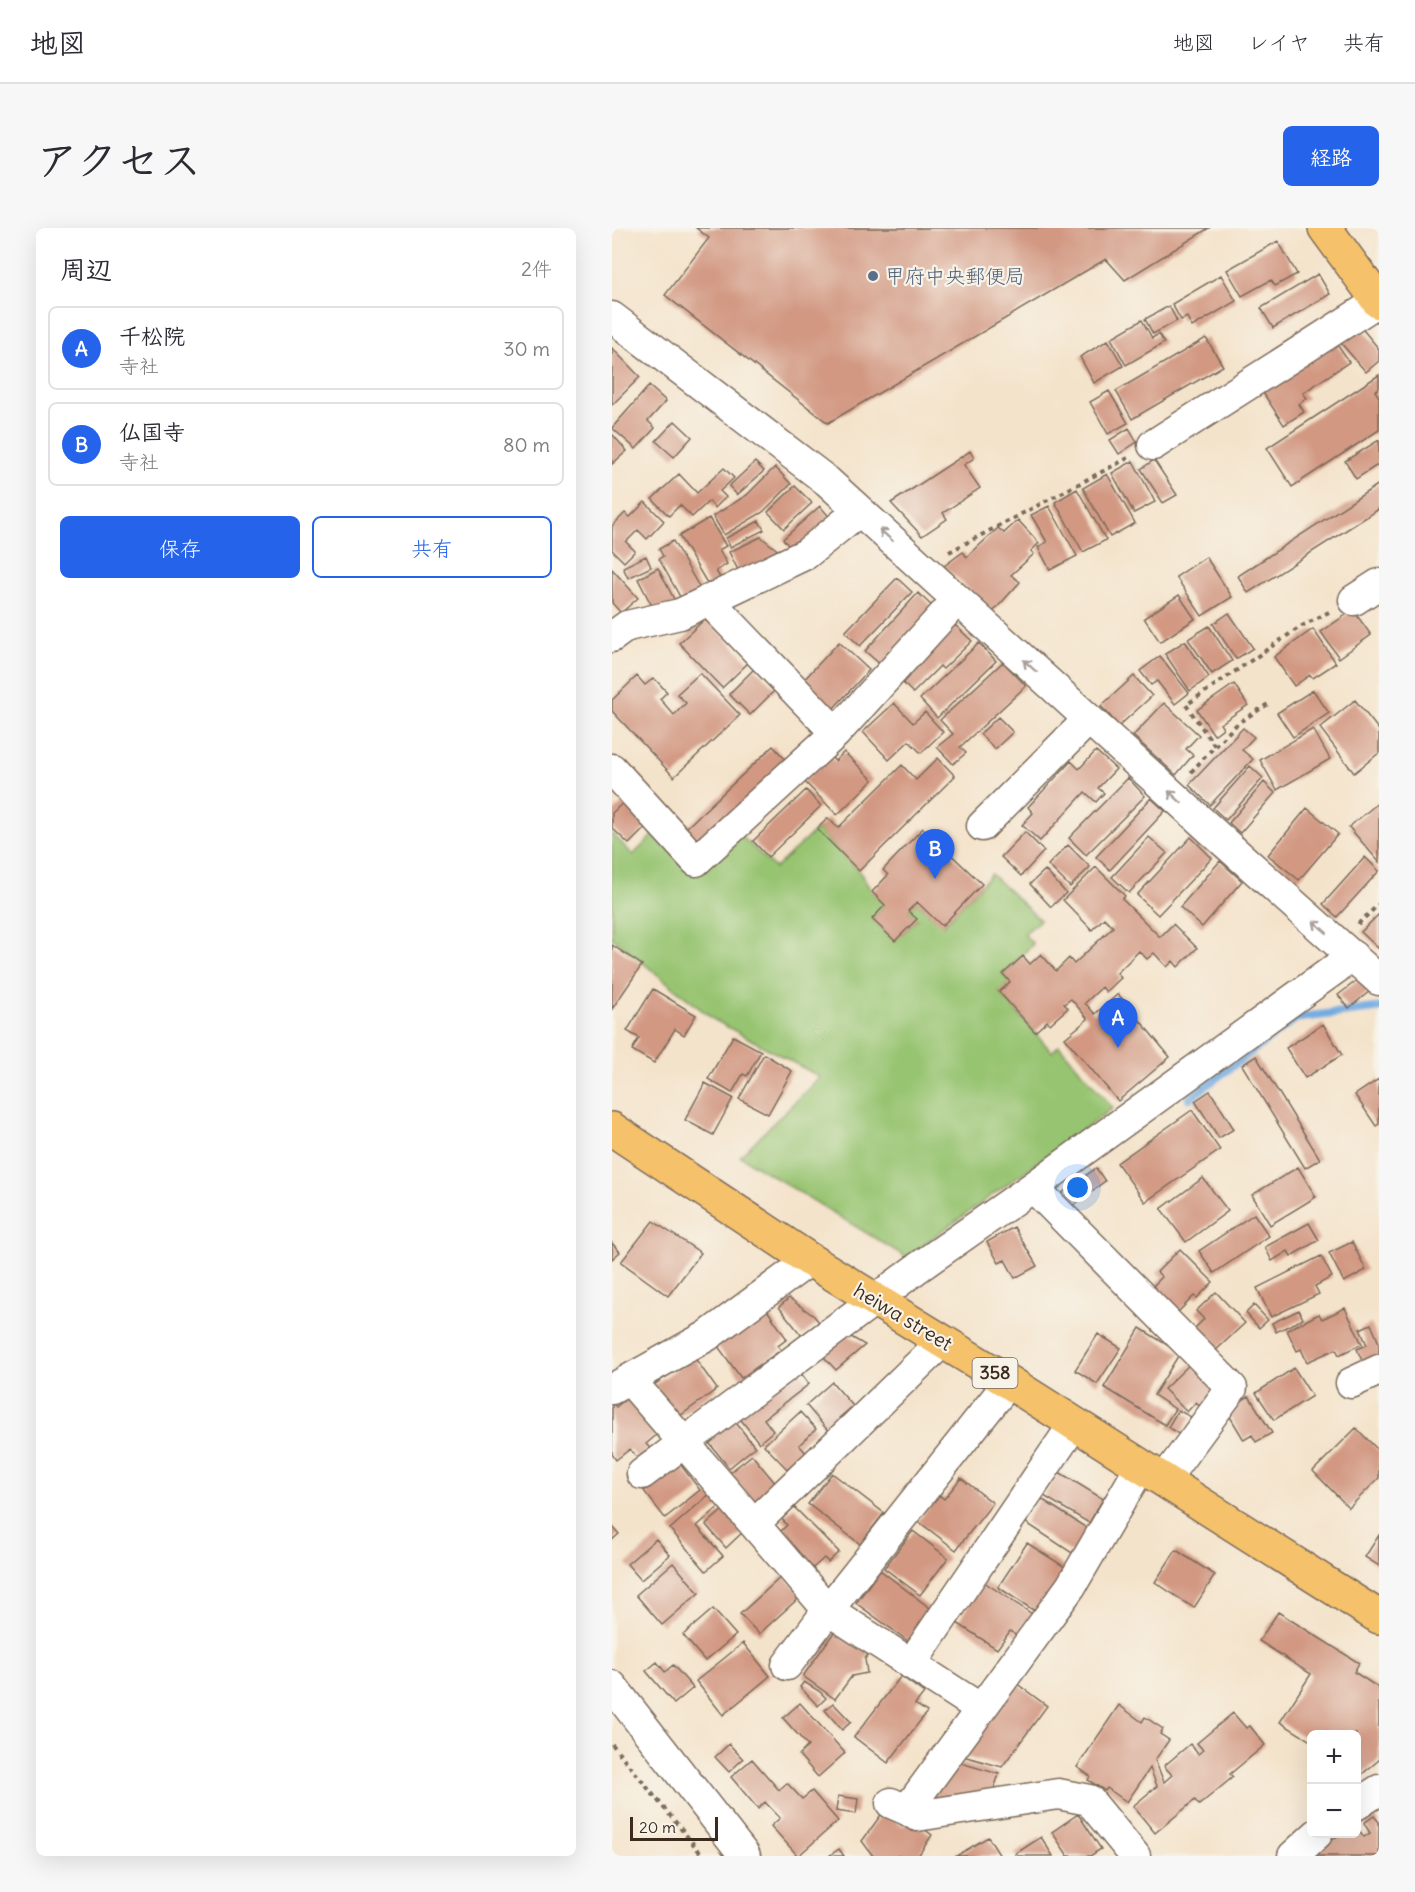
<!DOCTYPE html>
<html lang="ja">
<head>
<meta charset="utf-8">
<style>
  :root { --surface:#fff; --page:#f7f7f7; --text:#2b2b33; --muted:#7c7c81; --line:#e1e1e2; --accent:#2563eb }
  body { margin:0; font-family:Delius,"Klee One",sans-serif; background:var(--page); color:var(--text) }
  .controls { position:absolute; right:18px; bottom:18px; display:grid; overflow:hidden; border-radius:9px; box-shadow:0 6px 24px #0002 }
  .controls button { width:54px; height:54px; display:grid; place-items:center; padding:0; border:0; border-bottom:2px solid var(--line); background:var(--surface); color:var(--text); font:30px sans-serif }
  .scale { position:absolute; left:18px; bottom:15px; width:88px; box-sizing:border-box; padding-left:6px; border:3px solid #3b2a1e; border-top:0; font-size:16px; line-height:21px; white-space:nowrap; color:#3b2a1e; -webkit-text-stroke:4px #f7f3e8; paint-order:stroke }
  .you { position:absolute; left:466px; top:960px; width:21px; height:21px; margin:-15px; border:4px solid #fff; border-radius:50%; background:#1a73e8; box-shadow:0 0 0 9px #1a73e833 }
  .badge { display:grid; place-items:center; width:39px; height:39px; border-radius:50%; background:var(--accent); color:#fff; font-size:20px; font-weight:700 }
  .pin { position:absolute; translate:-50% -50px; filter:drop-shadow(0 2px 3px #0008) }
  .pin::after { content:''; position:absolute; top:32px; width:21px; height:18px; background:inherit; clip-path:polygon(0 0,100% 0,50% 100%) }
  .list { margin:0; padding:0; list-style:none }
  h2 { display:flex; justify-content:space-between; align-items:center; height:78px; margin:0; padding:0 24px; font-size:26px }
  h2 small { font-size:20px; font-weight:400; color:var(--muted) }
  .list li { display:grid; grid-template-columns:39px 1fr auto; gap:18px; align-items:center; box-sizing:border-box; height:84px; margin:0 12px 12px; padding:0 12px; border:2px solid var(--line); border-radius:9px }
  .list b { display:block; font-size:22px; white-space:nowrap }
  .list p { margin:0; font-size:20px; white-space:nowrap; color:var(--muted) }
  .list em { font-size:20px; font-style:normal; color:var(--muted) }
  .actions { display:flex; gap:12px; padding:18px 24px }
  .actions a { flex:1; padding:14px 0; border:2px solid var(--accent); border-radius:9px; text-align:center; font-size:21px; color:var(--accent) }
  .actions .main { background:var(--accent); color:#fff }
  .map { position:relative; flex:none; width:767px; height:1628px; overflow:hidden; border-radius:9px }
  header { display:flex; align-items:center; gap:36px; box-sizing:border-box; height:84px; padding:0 30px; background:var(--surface); border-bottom:2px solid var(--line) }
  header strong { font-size:28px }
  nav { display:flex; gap:33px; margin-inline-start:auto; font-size:21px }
  .intro { display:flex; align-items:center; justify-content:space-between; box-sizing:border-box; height:144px; padding:0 36px }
  h1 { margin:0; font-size:42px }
  .button { padding:15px 27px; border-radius:9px; background:var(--accent); color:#fff; font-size:21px; font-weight:700 }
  main { display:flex; gap:36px; padding:0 36px }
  aside { flex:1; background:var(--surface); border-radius:9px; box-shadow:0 6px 24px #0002 }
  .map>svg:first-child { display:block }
</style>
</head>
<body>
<header>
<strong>地図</strong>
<nav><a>地図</a><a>レイヤ</a><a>共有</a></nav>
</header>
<div class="intro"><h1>アクセス</h1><a class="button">経路</a></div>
<main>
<aside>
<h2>周辺<small>2件</small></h2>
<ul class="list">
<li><span class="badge">A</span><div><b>千松院</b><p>寺社</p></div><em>30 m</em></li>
<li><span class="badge">B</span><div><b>仏国寺</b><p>寺社</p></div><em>80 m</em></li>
</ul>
<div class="actions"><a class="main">保存</a><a>共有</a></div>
</aside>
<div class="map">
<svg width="767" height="1628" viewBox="0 0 767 1628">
  <rect width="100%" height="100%" fill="#f7f3e8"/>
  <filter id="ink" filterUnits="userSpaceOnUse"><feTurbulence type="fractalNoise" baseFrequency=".0167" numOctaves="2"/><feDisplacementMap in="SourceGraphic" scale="12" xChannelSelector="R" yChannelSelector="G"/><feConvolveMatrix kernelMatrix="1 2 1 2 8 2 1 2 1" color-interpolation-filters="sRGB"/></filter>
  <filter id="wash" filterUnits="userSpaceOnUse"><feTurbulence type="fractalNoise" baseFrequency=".008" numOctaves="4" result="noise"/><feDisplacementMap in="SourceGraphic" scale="24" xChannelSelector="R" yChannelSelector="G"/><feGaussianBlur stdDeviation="1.35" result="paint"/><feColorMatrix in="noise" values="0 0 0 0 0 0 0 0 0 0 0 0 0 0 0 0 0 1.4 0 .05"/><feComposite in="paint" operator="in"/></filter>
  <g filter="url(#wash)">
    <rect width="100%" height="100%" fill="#f4e3cb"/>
    <!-- green -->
    <path fill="#97c471" stroke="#697748" stroke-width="1.5" d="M51 597 85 633 121 600 163 640 205 601 247 643 260 664 273 677 260 691 283 713 305 691 296 683 305 674 331 698 379 646 428 692 412 706 421 716 391 746 398 754 387 764 440 824 447 817 501 880 294 1029 128 928 208 849 101 791 0 710V605L21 627Z"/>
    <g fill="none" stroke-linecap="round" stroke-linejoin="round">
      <!-- stream -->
      <path stroke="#72abe1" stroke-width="9" d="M577 870 684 790 767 780"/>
    </g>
    <g id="blocks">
      <!-- building -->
      <path fill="#d29882" d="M84 0H597L513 52 494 31 216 195 53 67 97 10Z
        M666 13 685 46 663 58 659 52 630 68 615 42Z
        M706 46 718 66 661 100 649 80Z
        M609 47 624 73 580 99 575 89 569 92 560 76Z
        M557 78 565 93 541 106 533 91Z
        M530 92 540 110 547 106 552 115 514 137 499 110Z
        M747 97 767 121V133L754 144 728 114Z
        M594 110 611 138 520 191 504 163Z
        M496 112 511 138 482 155 468 129Z
        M722 112 737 134 691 165 695 170 687 176 692 184 672 197 648 160Z
        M0 120 28 149 0 177Z
        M767 147V160L763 163 767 169V202L680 259 655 220Z
        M37 158 54 173 36 193 43 200 24 221 0 200Z
        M497 163 516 195 496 206 478 174Z
        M63 193 80 209 62 229 44 213Z
        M517 200 525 214 507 226 498 212Z
        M0 206 15 223 0 236Z
        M767 212V236L744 251 733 233Z
        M358 223 362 230 352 237 368 260 331 285 335 291 310 308 279 275Z
        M542 232 565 267 551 275 529 241Z
        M521 233 543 274 522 285 500 245Z
        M143 234 152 243 125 267 117 258Z
        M163 239 179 256 151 284 112 307 101 288 135 267Z
        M112 240 122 250 108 263 114 269 103 280 97 273 80 289 68 277 57 288 40 271 67 246 85 265Z
        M495 246 523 295 498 309 471 260Z
        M767 256V281L636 365 626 348Z
        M183 258 200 275 172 301 156 284Z
        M465 261 494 312 471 324 443 274Z
        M33 274 52 293 35 311 26 302 14 314 23 323 12 334 0 322V298L13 285 18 289Z
        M208 278 220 292 183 325 171 311Z
        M437 278 465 328 438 342 426 319 435 314 419 287Z
        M97 290 114 318 107 322 115 336 104 343 110 353 98 360 67 308Z
        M406 292 427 315 419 323 422 326 399 347 408 354 381 384 332 338 351 324 355 329 386 300 392 305Z
        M147 293 152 302 118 319 114 310Z
        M149 309 173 328 129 348 117 324Z
        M61 313 90 364 71 374 47 331 51 328 47 321Z
        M34 328 39 339 16 350 11 339Z
        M594 329 620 369 590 388 564 349Z
        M46 340 65 377 41 380 26 351Z
        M0 341 26 370 9 385 0 375Z
        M285 350 300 364 248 418 233 404Z
        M306 365 322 380 270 438 253 423Z
        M567 367 583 391 548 414 532 390Z
        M741 382 759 407 727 430 709 404Z
        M617 385 641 420 624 431 601 396Z
        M94 390 137 434 110 460 67 415Z
        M343 397 360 413 331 441 328 438 301 465 288 452Z
        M597 398 620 433 600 446 576 411Z
        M701 401 724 435 701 450 698 447 682 458 662 429Z
        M573 413 597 449 578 463 553 426Z
        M227 414 257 442 219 483 189 455Z
        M367 415 384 433 325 490 308 471Z
        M548 428 577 465 563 476 545 453 539 457 528 443Z
        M391 434 414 458 348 519 354 525 341 536 325 519 341 506 328 492Z
        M143 440 164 461 138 487 117 466Z
        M88 445 128 487 62 549 0 483V472L25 448 33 457 42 450 55 464 48 471 62 487 74 475 65 466Z
        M522 448 540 468 507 498 489 478Z
        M622 456 636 477 608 496 611 500 602 507 585 482Z
        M701 462 717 485 681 509 665 485Z
        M743 472 767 502V525L742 545 708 500Z
        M282 475 301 495 313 484 331 504 309 525 297 513 277 532 251 504Z
        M552 475 587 507 574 521 581 527 564 547 521 508Z
        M386 489 401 504 383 521 368 506Z
        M631 500 642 509 630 522 641 531 598 577 577 557Z
        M701 501 718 531 665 562 648 532Z
        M161 518 176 534 90 616 74 600Z
        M484 523 504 541 486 560 492 565 484 574 473 564 428 613 410 597 421 585 416 579 459 533 467 541Z
        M232 524 261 552 225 587 192 553 218 528 223 533Z
        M326 530 343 548 247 643 205 601 216 590 226 600 290 537 304 552Z
        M638 538 651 550 614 592 601 580Z
        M516 550 533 568 474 627 457 610Z
        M652 554 663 565 628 605 617 595Z
        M194 562 209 578 156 629 141 613Z
        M539 570 553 583 498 642 484 629Z
        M13 573 36 597 17 616 0 600V585Z
        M767 574V634L737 599Z
        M695 580 726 606 687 652 656 627Z
        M311 600 370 656 330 698 305 674 296 683 305 691 283 713 260 691 273 677 260 664 276 647 271 642Z
        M413 604 432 623 409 648 389 629Z
        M537 609 555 625 517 665 500 649Z
        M579 609 600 630 546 687 525 667Z
        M456 617 478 639 458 659 436 637Z
        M753 629 767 643 725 689 711 676Z
        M608 633 630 653 590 699 568 679Z
        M484 639 513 668 510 671 548 709 561 696 585 720 566 739 561 733 555 739 542 725 535 731 527 723 505 745 509 750 494 764 490 759 473 775 483 786 506 766 558 829 506 873 453 810 476 791 459 771 452 776 456 780 438 796 435 793 423 804 387 764 398 754 391 746 411 728 418 736 429 726 444 743 457 730 462 736 501 699 492 690 480 702 451 672Z
        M433 642 454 665 439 679 418 656Z
        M767 686V721L749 704Z
        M0 717 30 737 0 781Z
        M748 750 758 763 737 780 726 767Z
        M41 761 84 787 72 807 63 801 42 835 20 822 27 810 15 803Z
        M711 796 730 827 693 850 674 820Z
        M121 808 149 823 135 848 131 846 120 865 96 851Z
        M152 826 180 843 156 886 127 871Z
        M644 828 708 931 693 940 630 837Z
        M767 851V896L764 898 743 867Z
        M93 855 121 870 101 907 73 892Z
        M598 863 622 901 607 910 583 873Z
        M580 882 608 922 533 974 505 935Z
        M686 939 704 969 658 997 640 967Z
        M484 940 493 953 459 979 449 966Z
        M591 950 616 983 574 1014 549 981Z
        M642 986 657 1008 602 1045 587 1023Z
        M41 993 89 1025 56 1068 9 1034Z
        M697 995 707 1012 679 1028 676 1023 660 1033 653 1019Z
        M402 999 425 1038 403 1050 393 1032 387 1035 375 1014Z
        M740 1014 754 1042 732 1054 717 1025Z
        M0 1015 8 1024 0 1031Z
        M568 1021 601 1054 585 1070 582 1068 565 1085 539 1060 550 1049 545 1044Z
        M709 1028 720 1049 703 1058 707 1066 659 1089 645 1060Z
        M604 1064 633 1095 600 1126 579 1104 592 1091 584 1083Z
        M177 1070 202 1088 207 1094 190 1108 167 1079Z
        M642 1077 656 1092 647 1100 634 1085Z
        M733 1080 750 1116 727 1127 724 1121 695 1134 689 1121 685 1123 675 1102 707 1086 710 1091Z
        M155 1082 175 1111 166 1118 169 1122 129 1150 105 1117Z
        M687 1082 691 1091 664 1104 660 1095Z
        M759 1096 767 1115V1134L753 1140 745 1121 755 1117 748 1101Z
        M528 1100 568 1125 542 1167 563 1181 553 1197 492 1159Z
        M234 1106 253 1117 224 1142 210 1127Z
        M486 1106 509 1120 485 1156 463 1142Z
        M82 1129 105 1161 65 1190 42 1157Z
        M579 1135 606 1163 589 1180 584 1174 575 1184 552 1161Z
        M682 1140 700 1168 662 1192 644 1165Z
        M186 1141 197 1156 152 1191 161 1203 147 1215 126 1188Z
        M220 1154 241 1178 227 1190 231 1194 218 1205 194 1177Z
        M19 1167 48 1204 34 1216 38 1220 25 1230 18 1221 4 1232 0 1226V1174L4 1179Z
        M637 1168 660 1205 644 1214 640 1207 632 1212 614 1182Z
        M566 1182 579 1189 568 1207 556 1199Z
        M188 1184 204 1201 187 1217 196 1227 178 1244 152 1217Z
        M121 1191 143 1219 117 1240 95 1212Z
        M744 1200 766 1222 767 1221V1250L737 1280 701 1243Z
        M140 1227 164 1256 141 1275 117 1245Z
        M68 1236 88 1262 53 1290 32 1263Z
        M447 1244 491 1271 477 1295 432 1268Z
        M220 1245 272 1285 248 1316 196 1276Z
        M349 1250 381 1275 344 1322 306 1293 327 1267 332 1271Z
        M100 1264 110 1276 85 1298 111 1328 94 1343 58 1301Z
        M428 1270 476 1301 460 1325 413 1294Z
        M182 1279 227 1324 216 1334 212 1330 201 1340 167 1305 175 1297 170 1291Z
        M113 1280 133 1302 114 1320 94 1297Z
        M0 1298 7 1306 0 1312Z
        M301 1303 336 1330 308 1367 272 1340Z
        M767 1307V1338L753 1329Z
        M44 1311 58 1327 29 1352 15 1336Z
        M415 1315 456 1341 427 1386 386 1359Z
        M564 1322 603 1347 582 1380 543 1354Z
        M61 1335 87 1365 50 1397 24 1367Z
        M268 1342 319 1381 296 1413 244 1375Z
        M171 1347 190 1367 147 1406 128 1386Z
        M372 1354 420 1386 405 1408 398 1403 385 1421 345 1395Z
        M101 1381 124 1407 93 1433 71 1407Z
        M666 1384 747 1435 742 1444 767 1460V1532L750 1546 744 1543V1506H700V1514L668 1494 699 1446 647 1413Z
        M225 1400 258 1423 253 1431 255 1445 240 1448 223 1471 191 1448Z
        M131 1415 158 1448 111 1487 84 1453Z
        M45 1434 53 1444 61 1437 81 1460 62 1476 34 1443Z
        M289 1448 312 1465 303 1476 315 1484 276 1535 242 1509Z
        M192 1454 207 1463 214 1470 206 1478 188 1459Z
        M404 1455 435 1478 390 1539 351 1528Z
        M188 1475 233 1525 206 1549 187 1527 196 1518 171 1490Z
        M221 1475 239 1494 230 1502 213 1482Z
        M507 1477 530 1494 533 1489 551 1501 548 1506 557 1512 543 1532 552 1554 560 1547 552 1538 578 1516 586 1526 591 1522 585 1515 621 1485 634 1500 638 1498 653 1517 618 1546 621 1549 587 1577 583 1572 543 1605 521 1578 545 1558 538 1540 515 1574 495 1560 493 1563 476 1552 478 1548 465 1539Z
        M117 1516 131 1531 117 1544 103 1529Z
        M140 1531 167 1562 175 1555 190 1571 200 1563 226 1593 186 1628 159 1598 168 1590 153 1574 146 1581 119 1549Z
        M345 1534 387 1546 380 1567 316 1574Z
        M226 1568 246 1571 244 1586 224 1583Z
        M271 1584 292 1598 298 1591 320 1607 306 1628H261L250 1613Z
        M466 1586 489 1621 478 1628H456L440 1604Z
        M762 1588 767 1594V1628H705L702 1622 729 1606H744V1598L752 1609 758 1605 752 1595Z
        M376 1609 388 1628H344Z
        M429 1609 441 1628H404L403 1626Z
        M227 1621 232 1628H217Z"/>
    </g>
  </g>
  <g filter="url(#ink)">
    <use href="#blocks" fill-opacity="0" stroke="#7c6b5b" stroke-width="1.5"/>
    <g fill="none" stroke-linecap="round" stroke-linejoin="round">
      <defs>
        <path id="minor" d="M0 89 215 253 612 614 767 752
          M541 217 767 73
          M96 372 224 505
          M742 372 767 356
          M0 409 15 398 68 386 194 326 247 283
          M0 541 84 633 224 505 345 372
          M370 598 477 491
          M421 959 620 1160 552 1252
          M18 1152 216 1382 369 1481
          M739 1155 767 1142
          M0 1161 95 1108 198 1032
          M30 1246 304 1041 421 959 741 728
          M142 1296 330 1114
          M299 1436 462 1196
          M175 1437 216 1382 397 1154
          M0 1458 133 1628
          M279 1575 295 1582 305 1588 446 1566 477 1572 523 1628
          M744 1577 767 1562
          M295 1582 459 1358 529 1238
          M681 1628 705 1606"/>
        <path id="major" d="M713 0 767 74"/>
        <path id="highway" d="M0 901 198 1032 397 1154 767 1389"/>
      </defs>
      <!-- minor casing -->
      <use href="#minor" stroke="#7c6b5b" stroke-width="33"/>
      <!-- major casing -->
      <use href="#major" stroke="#7c6b5b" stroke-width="36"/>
      <!-- highway casing -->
      <use href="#highway" stroke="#7c6b5b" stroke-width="36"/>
      <!-- path -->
      <path stroke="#7c6b5b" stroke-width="4" stroke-dasharray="4.5 4.5" stroke-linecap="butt" d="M337 324 516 230
        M603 518 626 495 656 476
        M579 544 603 518 574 477 688 399 717 384
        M746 696 767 676
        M0 1516 91 1628"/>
      <!-- minor -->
      <use href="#minor" stroke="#fff" stroke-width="30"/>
      <!-- major -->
      <use href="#major" stroke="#f5c16b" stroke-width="33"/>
      <!-- highway -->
      <use href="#highway" stroke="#f5c16b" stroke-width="33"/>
    </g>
    <!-- one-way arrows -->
    <defs><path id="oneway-shaft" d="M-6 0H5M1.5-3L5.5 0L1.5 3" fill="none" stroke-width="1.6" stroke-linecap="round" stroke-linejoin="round" transform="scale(1.5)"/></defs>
    <g stroke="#a79f9a">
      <use href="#oneway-shaft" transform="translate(274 307) rotate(-138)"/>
      <use href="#oneway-shaft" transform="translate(418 438) rotate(-138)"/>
      <use href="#oneway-shaft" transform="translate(563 569) rotate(-138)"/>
      <use href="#oneway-shaft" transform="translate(708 699) rotate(-139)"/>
    </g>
  </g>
  <!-- markers -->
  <circle fill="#5c6f8a" stroke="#f7f3e8" stroke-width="2" cx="261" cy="48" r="6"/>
  <g text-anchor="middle" stroke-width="4.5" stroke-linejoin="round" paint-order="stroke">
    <!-- shield labels -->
    <rect fill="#f7f3e8" stroke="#73665b" stroke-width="1.5" x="360.5" y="1130" width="45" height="30" rx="4.5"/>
    <g font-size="18" font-weight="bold" fill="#3b2a1e">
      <text x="383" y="1151">358</text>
    </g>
    <!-- service labels -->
    <g font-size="20" fill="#4e5e75" stroke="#f7f3e8" text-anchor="start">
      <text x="273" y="55">甲府中央郵便局</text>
    </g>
    <!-- street labels -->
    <g font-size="20" fill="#3b2a1e" stroke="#f7f3e8">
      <text transform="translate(291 1089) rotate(31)" y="7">heiwa street</text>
    </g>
  </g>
</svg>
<div class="controls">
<button>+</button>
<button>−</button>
</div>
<div class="scale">20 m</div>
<div class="you"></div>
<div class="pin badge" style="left:506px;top:820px">A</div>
<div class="pin badge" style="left:323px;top:651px">B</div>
</div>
</main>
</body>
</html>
